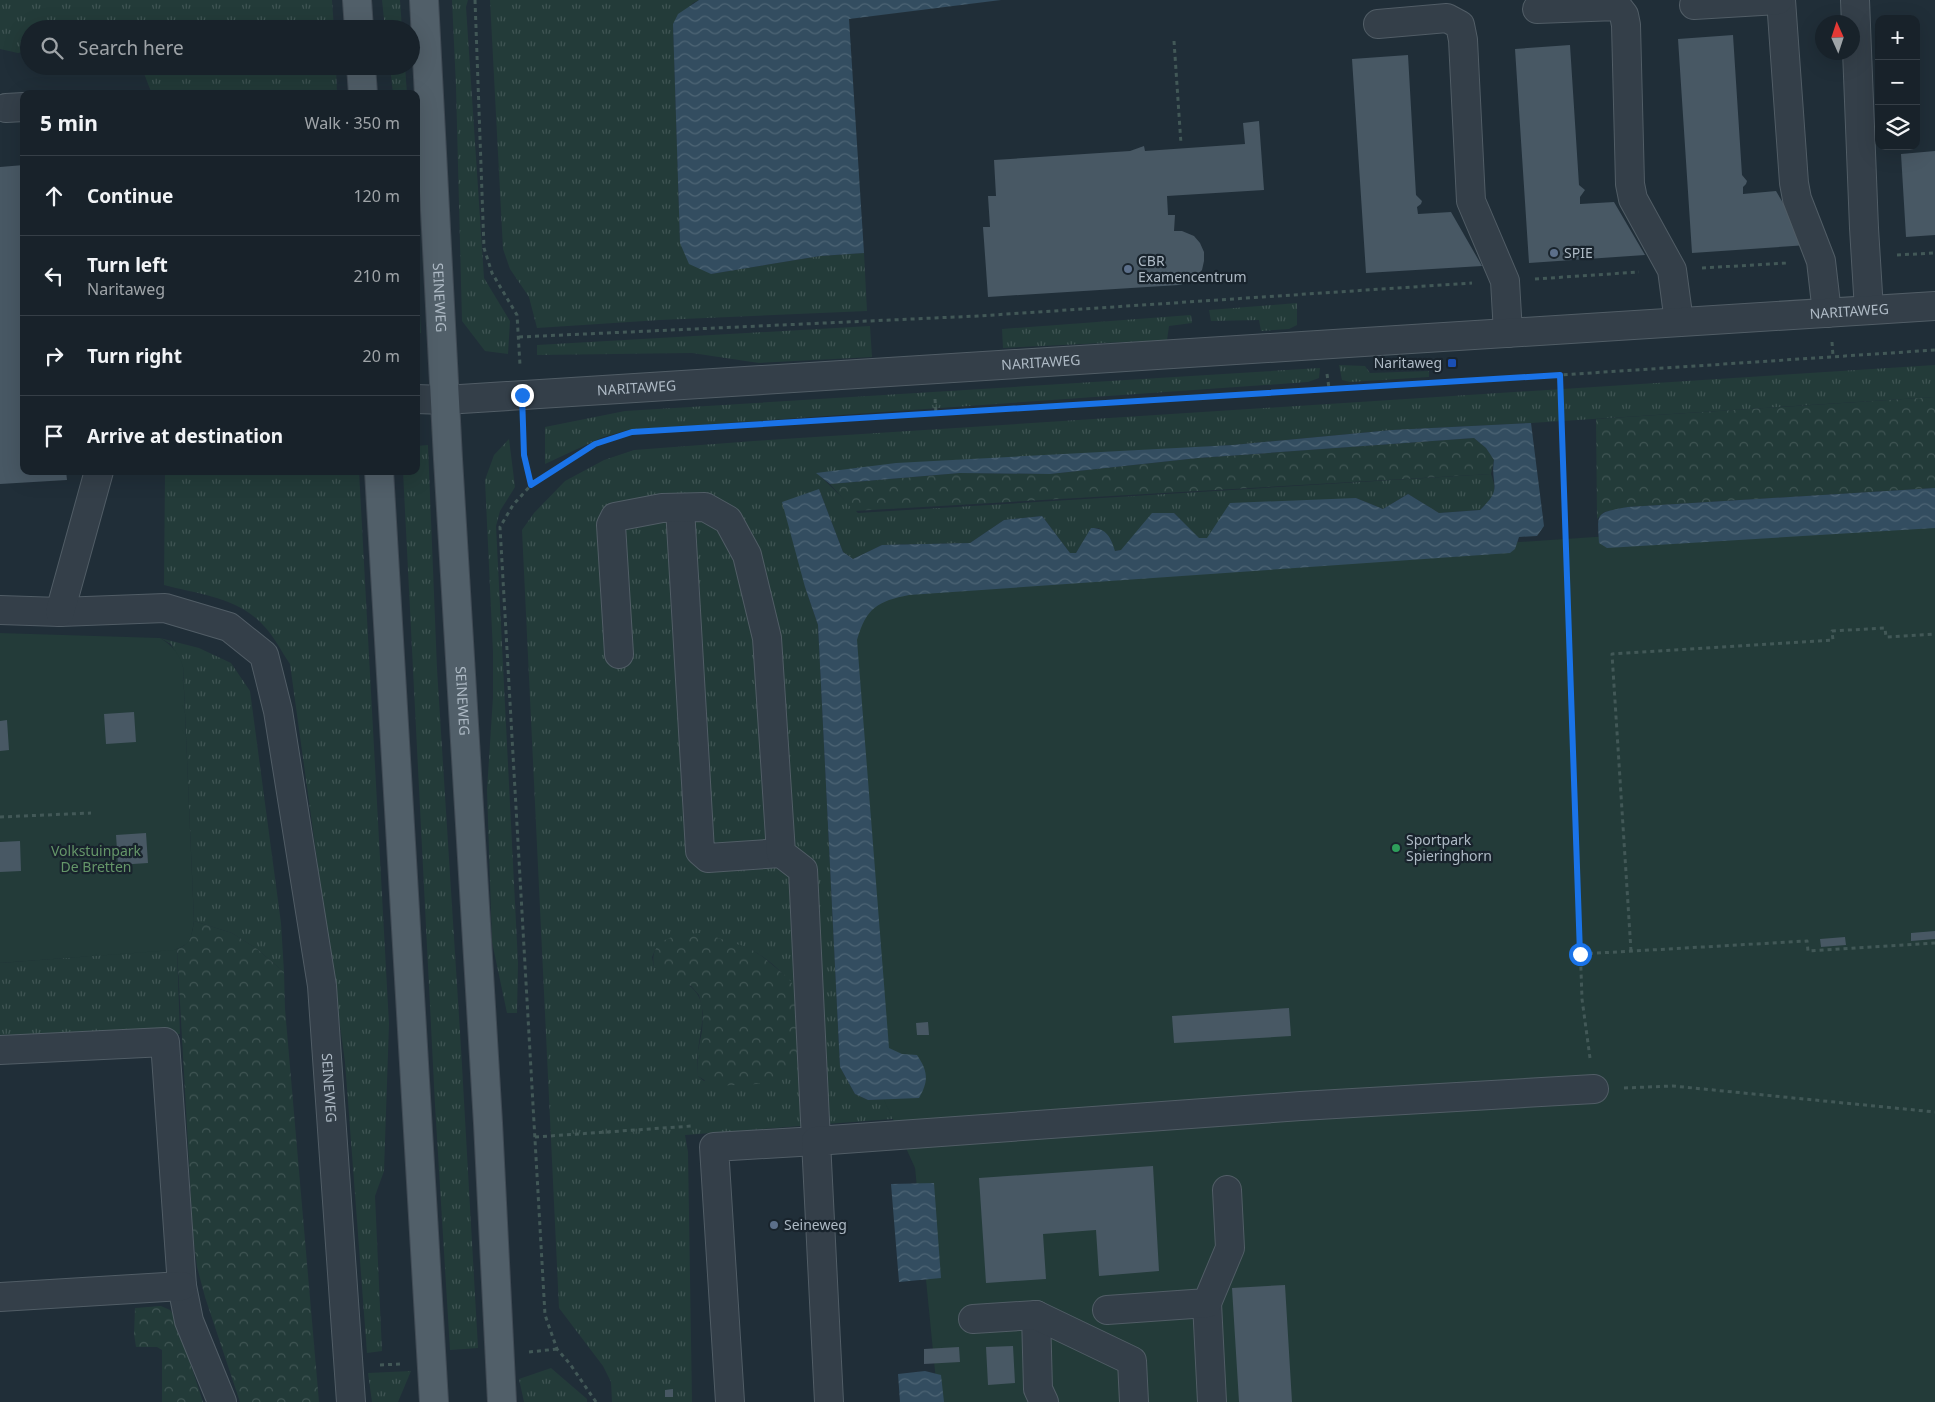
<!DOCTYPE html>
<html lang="en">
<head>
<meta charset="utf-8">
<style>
  :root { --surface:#18222a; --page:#252f36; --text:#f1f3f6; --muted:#9fa4a8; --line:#363f47 }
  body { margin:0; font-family:"Noto Sans",sans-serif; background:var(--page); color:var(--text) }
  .controls { position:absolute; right:15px; top:15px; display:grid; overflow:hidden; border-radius:10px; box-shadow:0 5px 20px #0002 }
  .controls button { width:45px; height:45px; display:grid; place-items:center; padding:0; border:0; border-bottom:1px solid var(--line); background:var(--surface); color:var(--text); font:25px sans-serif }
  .compass { position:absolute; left:1815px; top:15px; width:45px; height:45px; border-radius:50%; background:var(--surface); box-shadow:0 5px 20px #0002; rotate:357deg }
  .stop { position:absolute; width:15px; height:15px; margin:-11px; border:4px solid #1a73e8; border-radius:50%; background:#fff }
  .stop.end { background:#1a73e8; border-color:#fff; box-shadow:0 1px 5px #0008 }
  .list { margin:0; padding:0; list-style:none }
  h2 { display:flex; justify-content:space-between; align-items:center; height:65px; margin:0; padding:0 20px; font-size:21px }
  h2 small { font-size:16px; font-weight:400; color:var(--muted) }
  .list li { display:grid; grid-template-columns:32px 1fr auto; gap:15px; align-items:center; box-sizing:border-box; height:80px; padding:0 20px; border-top:1px solid var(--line) }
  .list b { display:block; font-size:19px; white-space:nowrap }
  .list p { margin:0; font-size:16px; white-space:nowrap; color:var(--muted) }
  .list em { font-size:16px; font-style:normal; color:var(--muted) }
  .icon { flex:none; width:28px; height:28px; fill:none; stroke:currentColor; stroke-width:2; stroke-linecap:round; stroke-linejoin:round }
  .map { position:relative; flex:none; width:1935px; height:1402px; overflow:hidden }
  .search { position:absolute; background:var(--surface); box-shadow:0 5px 20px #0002; left:20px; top:20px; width:400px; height:55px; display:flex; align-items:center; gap:12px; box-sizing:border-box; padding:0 18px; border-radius:28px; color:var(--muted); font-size:19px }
  .panel { position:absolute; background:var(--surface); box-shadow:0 5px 20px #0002; left:20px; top:90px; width:400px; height:385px; border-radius:10px }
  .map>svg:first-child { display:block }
</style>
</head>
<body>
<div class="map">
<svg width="1935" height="1402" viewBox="0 0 1935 1402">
  <defs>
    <pattern id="grass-tufts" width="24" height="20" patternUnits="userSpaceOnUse" patternTransform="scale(1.25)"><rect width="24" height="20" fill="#233b39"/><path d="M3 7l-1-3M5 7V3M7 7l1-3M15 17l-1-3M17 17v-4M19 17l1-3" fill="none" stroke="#405554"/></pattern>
    <pattern id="forest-crowns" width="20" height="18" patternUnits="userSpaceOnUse" patternTransform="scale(1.25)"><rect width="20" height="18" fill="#233b39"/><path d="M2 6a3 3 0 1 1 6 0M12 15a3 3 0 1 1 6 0" fill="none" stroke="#405554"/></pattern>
    <pattern id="water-waves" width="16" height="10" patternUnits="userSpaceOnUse" patternTransform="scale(1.25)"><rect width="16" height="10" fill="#334d60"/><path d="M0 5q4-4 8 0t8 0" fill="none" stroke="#4e6575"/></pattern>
  </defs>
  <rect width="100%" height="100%" fill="#202e38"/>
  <!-- grass -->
  <path fill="url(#grass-tufts)" fill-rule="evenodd" d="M0 0H332L334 29H29V51L18 53 0 49Z
    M382 0H400L402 29H385Z
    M452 0H468L466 7 484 278 510 321 508 354 485 351 462 321 456 87Z
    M490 0H699L693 3 673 24 680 243 711 274 820 256 864 253 867 311 660 320 537 328 529 297 510 269 503 249Z
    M141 66H336L337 94H152Z
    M390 66H405L407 94H393Z
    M416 242 421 333H416Z
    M1297 303V325L1289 329 1261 331 1259 320 1211 321 1209 310Z
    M1191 315 1192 323 1169 326 1167 340 1003 348 1002 329Z
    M870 326 872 357 759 363 692 353 537 355V345Z
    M1339 365 1365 366 1370 373 1429 371V377L1350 382 1342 380Z
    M1935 365V397L1531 423 1392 430 1233 445 817 473 858 513 1491 474C1498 493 1494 497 1480 510L1439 513 1408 494 1383 509 1356 498 1207 538 1199 539 1174 513H1153L1122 550 1115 551 1099 528H1092L1076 553H1070L1042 516 1004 520 970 543 882 545 853 559 843 552 819 489 805 587 818 625 840 1067 855 1094 868 1100 904 1098 905 1118 685 1135 688 1152 692 1402H612L611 1382 603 1366 559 1308 522 530 534 513 565 481 604 460 634 450 768 440ZM739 945C765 953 785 974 801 995L704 1081 698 1076C698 1068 697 1060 698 1053 699 1031 711 1004 691 987 682 978 665 973 654 967L652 957 656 948Z
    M1320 368 1319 378 1308 382 628 430 603 437 545 464V427L625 411Z
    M509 439 515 487 500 511 496 526 518 963 517 1013H507L492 942 487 790 493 697V652L485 480 494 455Z
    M428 445 437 669 461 1048 478 1348 450 1350 435 1105 403 471H416V446Z
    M165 471H359L389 1024 384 1171 375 1196 382 1351 367 1353 345 1062 290 664C281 651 274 636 263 625 239 598 198 594 164 585Z
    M160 638 199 648 231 663 250 691 281 923 284 972 257 949 232 933 194 921 183 667 171 644Z
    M177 949 180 1034 0 1039V963Z
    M551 1368 587 1399V1402H524L519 1379Z
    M411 1371 398 1402H372L368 1373Z"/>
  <!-- forest -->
  <path fill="url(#forest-crowns)" d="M1935 397V488L1628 507 1604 512 1597 519 1596 419Z
    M1474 438 1486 448 1494 460 1491 474 854 511 830 484 960 473 1050 474 1198 458Z
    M194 921 232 933 257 949 284 972 285 1009 319 1402H240L205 1297 197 1267 193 1234 177 949C191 944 192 934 194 921Z
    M703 933 749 948 763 957 787 977 801 995 804 1042 794 1063 781 1078 757 1084 714 1086 698 1076V1051L702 1031 703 1013 699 995 691 986 668 977 654 967C648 936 680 934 703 933Z
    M161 1306 170 1310 175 1316 203 1402H162V1350L157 1347H136L134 1334 135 1308Z"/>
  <!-- garden -->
  <path fill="#233b39" d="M1935 514V1402H938L915 1168 872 1073 842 623 879 585Z
    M0 633 160 638C172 645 179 653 183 667L194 921C191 938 192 944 174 950L0 963Z"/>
  <!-- water -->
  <path fill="url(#water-waves)" d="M699 0H1001L849 19 864 253 820 256 711 274 689 264 680 243 673 24 678 14Z
    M1531 423 1544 526 1537 536 1519 537 1515 549 1510 553 909 595C878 601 866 608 857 640L889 1048 902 1054 917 1055C928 1071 929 1081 919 1098L868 1100 855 1094 840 1067 818 625 805 587 782 502 819 489 843 552 853 559 882 545 970 543 1004 520 1042 516 1070 553H1076L1091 528C1107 528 1111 538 1115 551L1121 550 1152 513H1174L1199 538H1207L1230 503 1356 498 1383 509 1408 494 1439 513 1480 510C1504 487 1490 487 1494 460L1486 448 1474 438 1198 458 1050 474 960 473 830 484 816 473 896 463 1233 445 1392 430Z
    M1935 488V528L1607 548 1599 543C1597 511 1596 513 1628 507Z
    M934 1183 941 1278 899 1282 891 1184Z
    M925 1371 941 1375 944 1402H900L898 1374Z"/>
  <!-- building -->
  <path fill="#485864" d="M1733 35 1742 175 1747 181 1746 184 1743 187V194L1776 191 1808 245 1692 253 1678 39Z
    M1570 45 1579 185 1585 190 1580 197V204L1614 202 1645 255 1529 263 1515 49Z
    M1408 55 1416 195 1422 201 1421 204 1417 207 1418 214 1451 212 1482 266 1366 273 1352 59Z
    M1259 121 1264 190 1167 196 1168 215H1175L1174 231H1182L1194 236 1200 243 1204 252V261L1202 270 1190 282 1179 285 988 297 983 227H990L988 196H996L994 160 1130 151 1144 146 1145 151 1245 144 1243 123Z
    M1935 151V235L1906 237 1901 154Z
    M24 165V471H66L67 480 0 484V167Z
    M134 712 136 742 106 744 104 714Z
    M7 720 9 750 0 751V721Z
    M146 833 148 863 118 865 116 835Z
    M20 841 21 871 0 872V842Z
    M1935 931V939L1911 941V933Z
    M1845 937 1846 945 1821 947 1820 939Z
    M1289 1008 1291 1036 1174 1043 1172 1016Z
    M928 1022 929 1035H917L916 1023Z
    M1153 1166 1159 1271 1099 1276 1096 1230 1043 1234 1046 1279 986 1283 979 1178Z
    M1285 1285 1292 1402H1239L1232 1288Z
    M1013 1346 1015 1383 988 1385 986 1347Z
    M959 1347 960 1362 924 1364V1349Z
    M673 1389V1397H665V1390Z"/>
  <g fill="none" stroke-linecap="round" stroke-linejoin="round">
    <defs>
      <g id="minor">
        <path d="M1781 0 1794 183 1797 199 1821 261 1827 313"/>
        <path d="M1855 0 1864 228 1869 310"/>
        <path d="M1694 5 1778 0"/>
        <path d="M1537 9 1617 6 1624 15 1626 25 1630 184 1633 199 1672 270 1679 322"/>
        <path d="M1378 24 1447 18 1460 25 1463 40 1471 201 1505 281 1508 333"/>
        <path d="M6 108 24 107"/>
        <path id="s1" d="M416 399 445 400 1935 306"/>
        <path d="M680 508 700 851 708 858 781 853"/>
        <path id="s2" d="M0 610 60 612 165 608 229 627 264 655 278 711 322 986 351 1402"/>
        <path d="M60 612 99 471"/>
        <path d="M619 654 611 525 615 517 662 508 705 507 728 520 747 555 767 638 781 853 803 870 816 1141 714 1147 730 1402"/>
        <path d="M0 1050 165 1042 182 1286 189 1321 222 1402"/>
        <path d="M0 1297 182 1286"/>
        <path d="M1207 1303 1212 1402"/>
        <path d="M1107 1310 1207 1303 1230 1248 1227 1190"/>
        <path d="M1036 1315 1038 1389 1044 1402"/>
        <path d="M973 1319 1036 1315 1132 1361 1134 1402"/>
        <path d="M829 1402 816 1141 1301 1106 1594 1089"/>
      </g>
      <g id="major">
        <path d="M357 0 359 29"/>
        <path id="s3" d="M424 0 448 459 488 1123 502 1402"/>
        <path d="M361 66 363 94"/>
        <path d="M379 471 434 1402"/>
      </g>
    </defs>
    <!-- minor casing -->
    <use href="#minor" stroke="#515d66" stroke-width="30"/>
    <!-- major casing -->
    <use href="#major" stroke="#404b55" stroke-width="30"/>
    <!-- path -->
    <path stroke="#425857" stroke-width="3" stroke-dasharray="4 4" stroke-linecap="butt" d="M475 0 484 248 492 273 517 315 520 365
      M1174 41 1181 144
      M1897 255 1935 253
      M1702 268 1788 263
      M1535 279 1639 272
      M519 337 978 316 1472 283
      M1832 342 1833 356
      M1327 374 1329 388
      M1560 375 1582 999 1590 1058
      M935 399 936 413
      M523 426 524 455 531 485
      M0 817 91 813
      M1631 951 1612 654 1833 640 1832 631 1885 628 1886 637 1935 634
      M1581 954 1807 941 1808 951 1935 943
      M1624 1088 1673 1086 1935 1112
      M535 1137 692 1126
      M529 1352 557 1349
      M380 1365 401 1364
      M596 1402 570 1364 557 1349 545 1315 500 527 513 505 531 485 595 444 632 432 1560 375 1935 350"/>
    <!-- minor -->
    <use href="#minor" stroke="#343f49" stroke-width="28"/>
    <!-- major -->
    <use href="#major" stroke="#515f69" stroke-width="28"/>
  </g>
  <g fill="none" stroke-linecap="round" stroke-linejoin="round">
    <!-- route -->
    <path stroke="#1a73e8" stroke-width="6" d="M522 395 524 455 531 485 595 444 632 432 1560 375 1580 954"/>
  </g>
  <!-- markers -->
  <g fill="#5c6f8a" stroke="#19242d" stroke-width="2">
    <circle cx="1554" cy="253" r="5"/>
    <circle cx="1128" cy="269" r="5"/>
    <circle cx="774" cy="1225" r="5"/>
  </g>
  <rect fill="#1a4fb4" stroke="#19242d" stroke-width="2" x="1447" y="358" width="10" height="10" rx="2.5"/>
  <circle fill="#2e9e5b" stroke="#19242d" stroke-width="2" cx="1396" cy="848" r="5"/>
  <g text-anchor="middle" stroke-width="4.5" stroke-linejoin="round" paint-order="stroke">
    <!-- poi labels -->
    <g font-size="14" fill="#aebac5" stroke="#19242d" text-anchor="start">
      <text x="1564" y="258">SPIE</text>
      <text x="1138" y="266">CBR<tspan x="1138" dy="16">Examencentrum</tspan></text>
      <text x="1442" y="368" text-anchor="end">Naritaweg</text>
      <text x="1406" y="845">Sportpark<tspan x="1406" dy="16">Spieringhorn</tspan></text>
      <text x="784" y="1230">Seineweg</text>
    </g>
    <!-- street labels -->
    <g font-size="14" fill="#aebac5" stroke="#19242d">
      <text dy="5" stroke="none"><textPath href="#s3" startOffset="298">SEINEWEG</textPath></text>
      <text dy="5" stroke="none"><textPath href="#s1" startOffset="1436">NARITAWEG</textPath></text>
      <text dy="5" stroke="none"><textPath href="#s1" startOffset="626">NARITAWEG</textPath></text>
      <text dy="5" stroke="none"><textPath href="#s1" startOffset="221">NARITAWEG</textPath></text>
      <text dy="5" stroke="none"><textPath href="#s3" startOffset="702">SEINEWEG</textPath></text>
      <text dy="5" stroke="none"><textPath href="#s2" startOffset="715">SEINEWEG</textPath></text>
    </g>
    <!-- park labels -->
    <g font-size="14" fill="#659669" stroke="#19242d">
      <text x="96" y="856">Volkstuinpark<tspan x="96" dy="16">De Bretten</tspan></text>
    </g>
  </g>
</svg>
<div class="controls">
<button>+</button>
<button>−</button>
<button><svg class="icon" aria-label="layers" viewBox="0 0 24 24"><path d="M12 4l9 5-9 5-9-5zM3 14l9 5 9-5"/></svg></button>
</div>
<svg class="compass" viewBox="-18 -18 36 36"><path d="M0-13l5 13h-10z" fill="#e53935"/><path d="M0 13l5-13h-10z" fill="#9fa4a8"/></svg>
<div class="stop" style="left:1580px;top:954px"></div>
<div class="stop end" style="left:522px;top:395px"></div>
<div class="search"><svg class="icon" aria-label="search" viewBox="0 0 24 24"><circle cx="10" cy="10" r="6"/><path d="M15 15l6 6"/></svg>Search here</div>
<section class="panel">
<h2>5 min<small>Walk · 350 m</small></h2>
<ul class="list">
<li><svg class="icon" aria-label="ahead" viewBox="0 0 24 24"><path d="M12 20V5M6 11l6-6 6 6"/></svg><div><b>Continue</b></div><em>120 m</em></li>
<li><svg class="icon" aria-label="left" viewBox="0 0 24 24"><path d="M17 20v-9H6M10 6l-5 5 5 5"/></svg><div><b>Turn left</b><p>Naritaweg</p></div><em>210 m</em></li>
<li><svg class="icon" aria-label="right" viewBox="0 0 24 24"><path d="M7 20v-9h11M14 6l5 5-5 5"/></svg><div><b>Turn right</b></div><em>20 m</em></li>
<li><svg class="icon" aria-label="arrive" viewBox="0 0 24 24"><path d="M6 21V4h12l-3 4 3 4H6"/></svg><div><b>Arrive at destination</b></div></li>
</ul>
</section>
</div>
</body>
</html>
